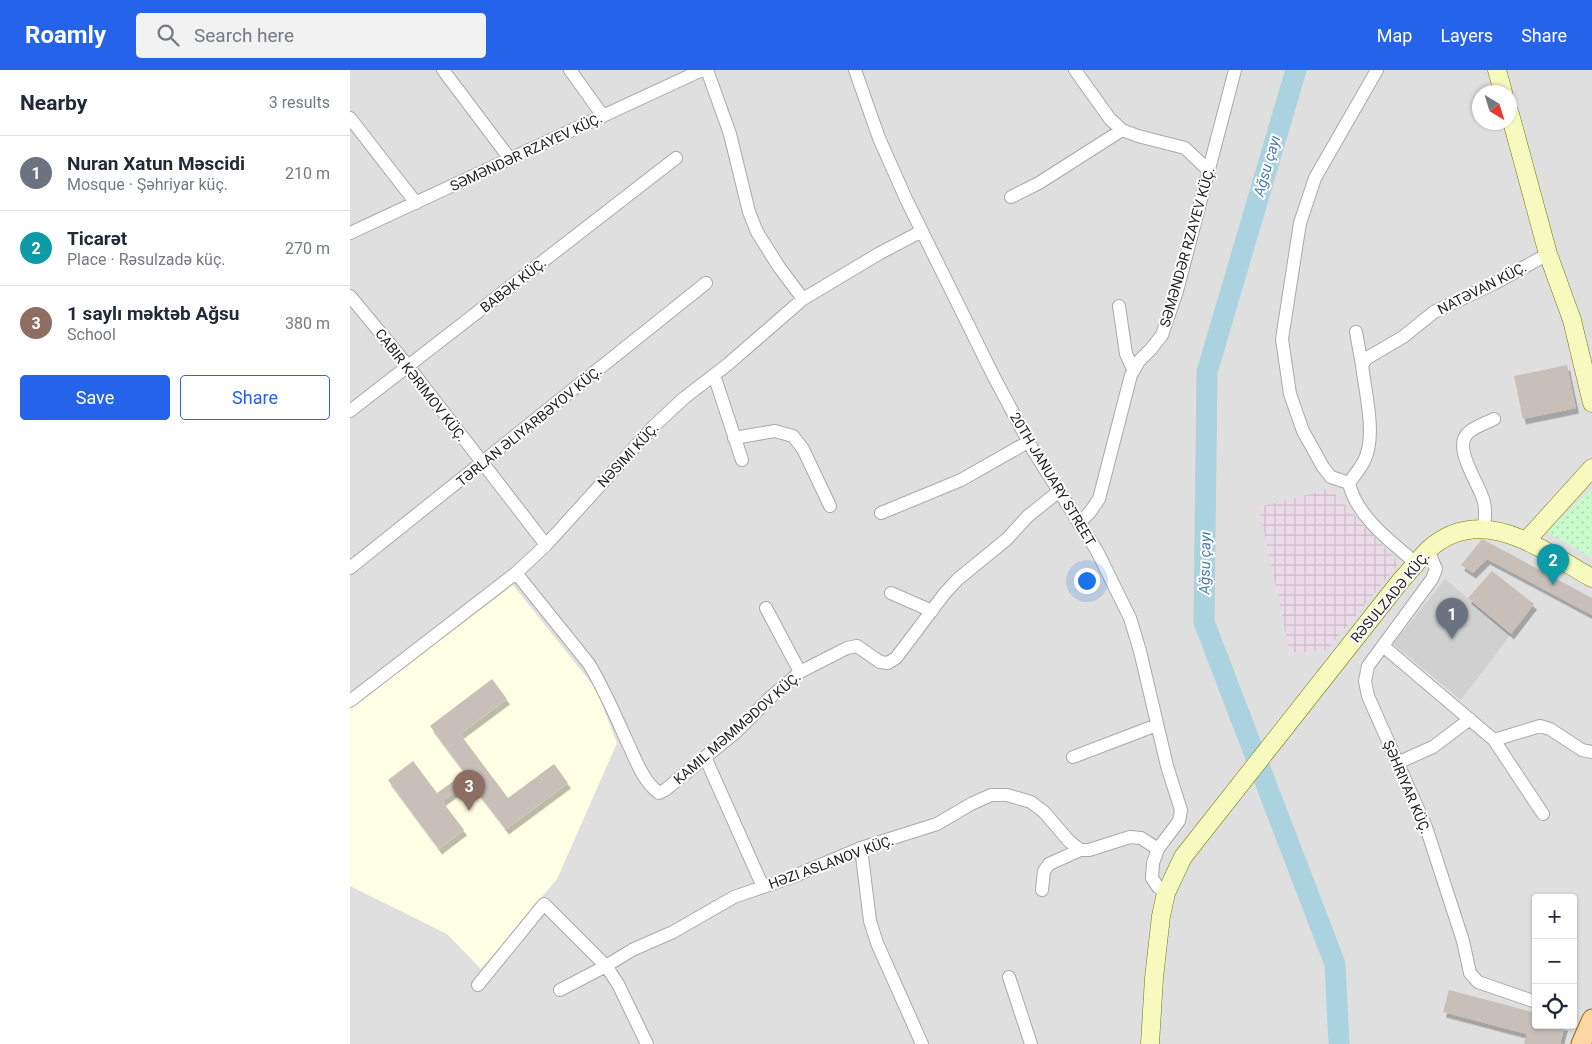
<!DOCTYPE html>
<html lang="en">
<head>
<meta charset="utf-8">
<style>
  :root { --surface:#fff; --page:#f2f2f3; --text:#1f2937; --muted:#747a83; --line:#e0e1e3; --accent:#2563eb }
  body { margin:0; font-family:Roboto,sans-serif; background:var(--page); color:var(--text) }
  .controls { position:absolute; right:15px; bottom:15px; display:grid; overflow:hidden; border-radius:5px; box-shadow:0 1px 4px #0004 }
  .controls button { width:45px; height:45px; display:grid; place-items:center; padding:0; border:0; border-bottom:1px solid var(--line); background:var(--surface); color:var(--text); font:25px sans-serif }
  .compass { position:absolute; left:1122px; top:15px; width:45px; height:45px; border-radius:50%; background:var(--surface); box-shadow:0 1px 4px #0004; rotate:142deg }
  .you { position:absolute; left:736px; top:510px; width:18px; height:18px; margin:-12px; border:4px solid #fff; border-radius:50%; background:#1a73e8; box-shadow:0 0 0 8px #1a73e833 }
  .badge { display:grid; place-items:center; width:32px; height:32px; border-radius:50%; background:var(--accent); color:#fff; font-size:16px; font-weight:700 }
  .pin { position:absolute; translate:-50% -41px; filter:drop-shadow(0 1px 2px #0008) }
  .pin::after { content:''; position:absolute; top:26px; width:18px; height:15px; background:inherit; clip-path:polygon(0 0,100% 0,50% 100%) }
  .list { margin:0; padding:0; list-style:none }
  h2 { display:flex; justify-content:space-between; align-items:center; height:65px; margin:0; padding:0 20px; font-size:21px }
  h2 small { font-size:16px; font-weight:400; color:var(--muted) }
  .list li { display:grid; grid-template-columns:32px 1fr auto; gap:15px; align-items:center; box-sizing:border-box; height:75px; padding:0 20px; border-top:1px solid var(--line) }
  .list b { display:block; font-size:19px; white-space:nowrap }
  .list p { margin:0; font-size:16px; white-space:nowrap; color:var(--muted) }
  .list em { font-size:16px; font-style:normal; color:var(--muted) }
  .actions { display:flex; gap:10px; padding:15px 20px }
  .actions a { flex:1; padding:11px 0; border:1px solid var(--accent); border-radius:5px; text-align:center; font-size:18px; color:var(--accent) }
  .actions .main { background:var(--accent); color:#fff }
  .icon { flex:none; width:28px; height:28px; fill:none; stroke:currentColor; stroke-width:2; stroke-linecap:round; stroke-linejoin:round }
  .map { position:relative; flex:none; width:1242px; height:974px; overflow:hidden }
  header { display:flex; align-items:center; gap:30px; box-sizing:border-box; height:70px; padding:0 25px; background:var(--accent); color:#fff }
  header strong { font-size:24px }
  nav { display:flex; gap:28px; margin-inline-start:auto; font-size:18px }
  .search { width:350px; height:45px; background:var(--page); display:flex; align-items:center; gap:12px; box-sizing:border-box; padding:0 18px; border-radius:5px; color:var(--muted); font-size:19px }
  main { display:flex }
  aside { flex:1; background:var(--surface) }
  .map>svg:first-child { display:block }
</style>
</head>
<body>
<header>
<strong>Roamly</strong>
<div class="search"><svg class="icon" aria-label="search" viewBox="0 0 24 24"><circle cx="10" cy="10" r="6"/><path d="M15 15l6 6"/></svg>Search here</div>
<nav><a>Map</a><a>Layers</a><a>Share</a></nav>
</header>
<main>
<aside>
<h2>Nearby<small>3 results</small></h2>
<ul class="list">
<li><span class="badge" style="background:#6b7280">1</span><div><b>Nuran Xatun Məscidi</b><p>Mosque · Şəhriyar küç.</p></div><em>210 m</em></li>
<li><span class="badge" style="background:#0f9aa8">2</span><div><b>Ticarət</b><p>Place · Rəsulzadə küç.</p></div><em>270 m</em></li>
<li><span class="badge" style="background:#8d6e63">3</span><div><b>1 saylı məktəb Ağsu</b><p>School</p></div><em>380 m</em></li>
</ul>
<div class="actions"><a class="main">Save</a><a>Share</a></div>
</aside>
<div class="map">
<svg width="1242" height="974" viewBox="0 0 1242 974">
  <defs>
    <pattern id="industrial-grid" width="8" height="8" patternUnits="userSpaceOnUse" patternTransform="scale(1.25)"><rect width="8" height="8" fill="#ebdbe8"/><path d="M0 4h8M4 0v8" fill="none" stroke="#c9bcc7"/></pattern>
    <pattern id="park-dots" width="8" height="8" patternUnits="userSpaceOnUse" patternTransform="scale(1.25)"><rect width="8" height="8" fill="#c8facc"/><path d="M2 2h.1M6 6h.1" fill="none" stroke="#acd6af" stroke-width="1.8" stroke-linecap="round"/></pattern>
    <filter id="shadow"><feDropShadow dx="3" dy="5.5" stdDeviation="0" flood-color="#0004"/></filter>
  </defs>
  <rect width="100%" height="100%" fill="#f2efe9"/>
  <!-- residential -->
  <path fill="#e0dfdf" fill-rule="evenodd" d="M0 0H1242V974H0ZM1130 22H1160V52H1130ZM1186 828H1223V955H1186Z"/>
  <!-- industrial -->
  <path fill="url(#industrial-grid)" d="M980 419 1049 493 977 580 940 583 909 437Z"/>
  <!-- education -->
  <path fill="#ffffe5" d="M163 515 246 619 267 673 207 809 131 899 97 864 0 816V639Z"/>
  <!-- religious -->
  <path fill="#d0d0d0" d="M1095 509 1161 564 1111 630 1043 574Z"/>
  <!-- park -->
  <path fill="url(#park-dots)" d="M1242 418V488L1197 462Z"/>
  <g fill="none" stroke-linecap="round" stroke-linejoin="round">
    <!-- river -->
    <path stroke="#aad3df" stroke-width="21" d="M946 0 857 302 854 552 985 894 989 974"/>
  </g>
  <!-- building -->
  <path fill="#c7bfb8" filter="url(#shadow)" d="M1217 295 1226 338 1173 349 1164 306Z
    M1132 469 1242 528V545L1137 489 1123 503 1111 495Z
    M1142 501 1184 534 1161 564 1118 528Z
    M142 609 157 629 110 664 158 728 204 694 218 713 156 759 119 711 92 731 114 760 89 779 38 710 63 691 87 723 115 703 80 656Z
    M1099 920 1186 943V955H1215L1210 974H1174L1177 964 1093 942Z"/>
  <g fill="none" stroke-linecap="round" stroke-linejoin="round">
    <defs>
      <path id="street" d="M93 0 160 89
        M220 0 253 46
        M357 0 380 64 399 142 407 162 429 197 453 229
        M505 0 529 68 556 129 644 307 684 382 747 481 780 548 790 581 817 696 831 740 829 751 808 779 803 793 802 808 808 817 816 823
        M725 0 760 49 772 60 788 66 835 78 859 101
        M0 48 66 133
        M661 127 689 113 772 60
        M0 163 352 0
        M0 226 58 296 196 475
        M769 236 776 284 783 299
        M1006 262 1012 295
        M364 305 392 390
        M0 341 326 88
        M384 368 425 361 443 366 453 379 480 436
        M999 413 981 407 973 397 953 361 940 324 932 269 950 153 965 108 1027 0
        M531 443 611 410 678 372
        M729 454 740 442 749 429 781 305 789 291 801 279 812 265 827 221 885 0
        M1134 459C1135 450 1136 441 1134 432 1130 415 1103 379 1117 364 1123 357 1136 353 1144 349
        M1078 480 1086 499 1082 509 1018 596 1015 611 1018 626 1076 757 1113 871 1120 903 1128 912 1186 932
        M1066 493C1042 473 1006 446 999 413 1004 406 1010 399 1014 391 1027 366 1015 322 1012 295L1017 288 1053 267 1084 242 1145 213 1198 184
        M0 498 356 213
        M166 503 239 594C253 617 264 642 275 667 284 685 292 711 309 723L315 720 386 662 422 626 450 602 497 578 507 576 530 592 538 593 546 588 595 523 608 509 657 469 678 446 708 422
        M541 523 582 541
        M416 538 450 602
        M1033 576 1144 670 1193 744
        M0 631 166 503 196 475 304 356 334 328 377 295 453 229 530 183 572 161
        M1144 670 1190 656 1200 659 1232 680 1242 682
        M355 687 413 817
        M723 687 807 655
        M1047 693 1083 677 1120 649
        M511 778 520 851 527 873 572 974
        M692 820 694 801 699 794 730 780
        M659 907 681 974
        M128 915 194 834 256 896 210 920
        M297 974 268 914 256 896 282 880 323 862 384 827 442 807 511 778 587 754 621 734 641 725H657L681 732 694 742 719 771 730 780H739L780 767 791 768 808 779"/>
      <path id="secondary" d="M1147 0 1153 22
        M1160 44 1198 184 1222 250 1242 333
        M1176 471 1242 398
        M800 974 804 908 811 846 816 823 833 787 1052 509C1061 500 1069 489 1078 480 1131 431 1192 480 1242 508"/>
      <path id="primary" d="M1231 974 1242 949"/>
    </defs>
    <!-- street casing -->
    <use href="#street" stroke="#a9a9a9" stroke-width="14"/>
    <!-- secondary casing -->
    <use href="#secondary" stroke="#707d05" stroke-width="19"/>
    <!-- primary casing -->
    <use href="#primary" stroke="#a06b00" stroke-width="21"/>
    <!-- street -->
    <use href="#street" stroke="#fff" stroke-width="12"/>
    <!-- secondary -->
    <use href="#secondary" stroke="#f7fabf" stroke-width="18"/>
    <!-- primary -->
    <use href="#primary" stroke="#fcd6a4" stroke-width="19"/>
  </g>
  <g text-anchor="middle" stroke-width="4" stroke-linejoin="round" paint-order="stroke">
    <!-- street labels -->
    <g font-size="14" fill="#222" stroke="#fff">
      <text transform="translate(176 82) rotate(-25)" y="5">SƏMƏNDƏR RZAYEV KÜÇ.</text>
      <text transform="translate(837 177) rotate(-74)" y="5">SƏMƏNDƏR RZAYEV KÜÇ.</text>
      <text transform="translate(163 215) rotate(-38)" y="5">BABƏK KÜÇ.</text>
      <text transform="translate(1132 218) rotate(-27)" y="5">NATƏVAN KÜÇ.</text>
      <text transform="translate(71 315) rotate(52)" y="5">CABIR KƏRIMOV KÜÇ.</text>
      <text transform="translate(179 356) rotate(-39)" y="5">TƏRLAN ƏLIYARBƏYOV KÜÇ.</text>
      <text transform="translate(278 385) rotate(-47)" y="5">NƏSIMI KÜÇ.</text>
      <text transform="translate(703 409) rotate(59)" y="5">20TH JANUARY STREET</text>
      <text transform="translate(1040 527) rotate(-50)" y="5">RƏSULZADƏ KÜÇ.</text>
      <text transform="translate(387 658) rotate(-41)" y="5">KAMIL MƏMMƏDOV KÜÇ.</text>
      <text transform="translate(1057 717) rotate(67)" y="5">ŞƏHRIYAR KÜÇ.</text>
      <text transform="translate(481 792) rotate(-20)" y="5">HƏZI ASLANOV KÜÇ.</text>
    </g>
    <!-- water labels -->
    <g font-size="15" font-style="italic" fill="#4a7aab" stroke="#fff">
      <text transform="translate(917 96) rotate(-74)" y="5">Ağsu çayı</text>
      <text transform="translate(855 493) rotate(-89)" y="5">Ağsu çayı</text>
    </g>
  </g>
</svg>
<div class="controls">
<button>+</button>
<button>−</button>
<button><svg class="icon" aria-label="locate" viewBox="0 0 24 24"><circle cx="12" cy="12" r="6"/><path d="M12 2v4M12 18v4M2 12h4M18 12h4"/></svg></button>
</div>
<svg class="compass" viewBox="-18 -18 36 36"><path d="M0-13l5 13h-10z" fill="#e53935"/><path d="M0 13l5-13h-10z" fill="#747a83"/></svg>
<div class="you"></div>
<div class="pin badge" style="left:1102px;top:569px;background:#6b7280">1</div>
<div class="pin badge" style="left:1203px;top:515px;background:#0f9aa8">2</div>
<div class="pin badge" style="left:119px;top:741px;background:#8d6e63">3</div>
</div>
</main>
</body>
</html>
